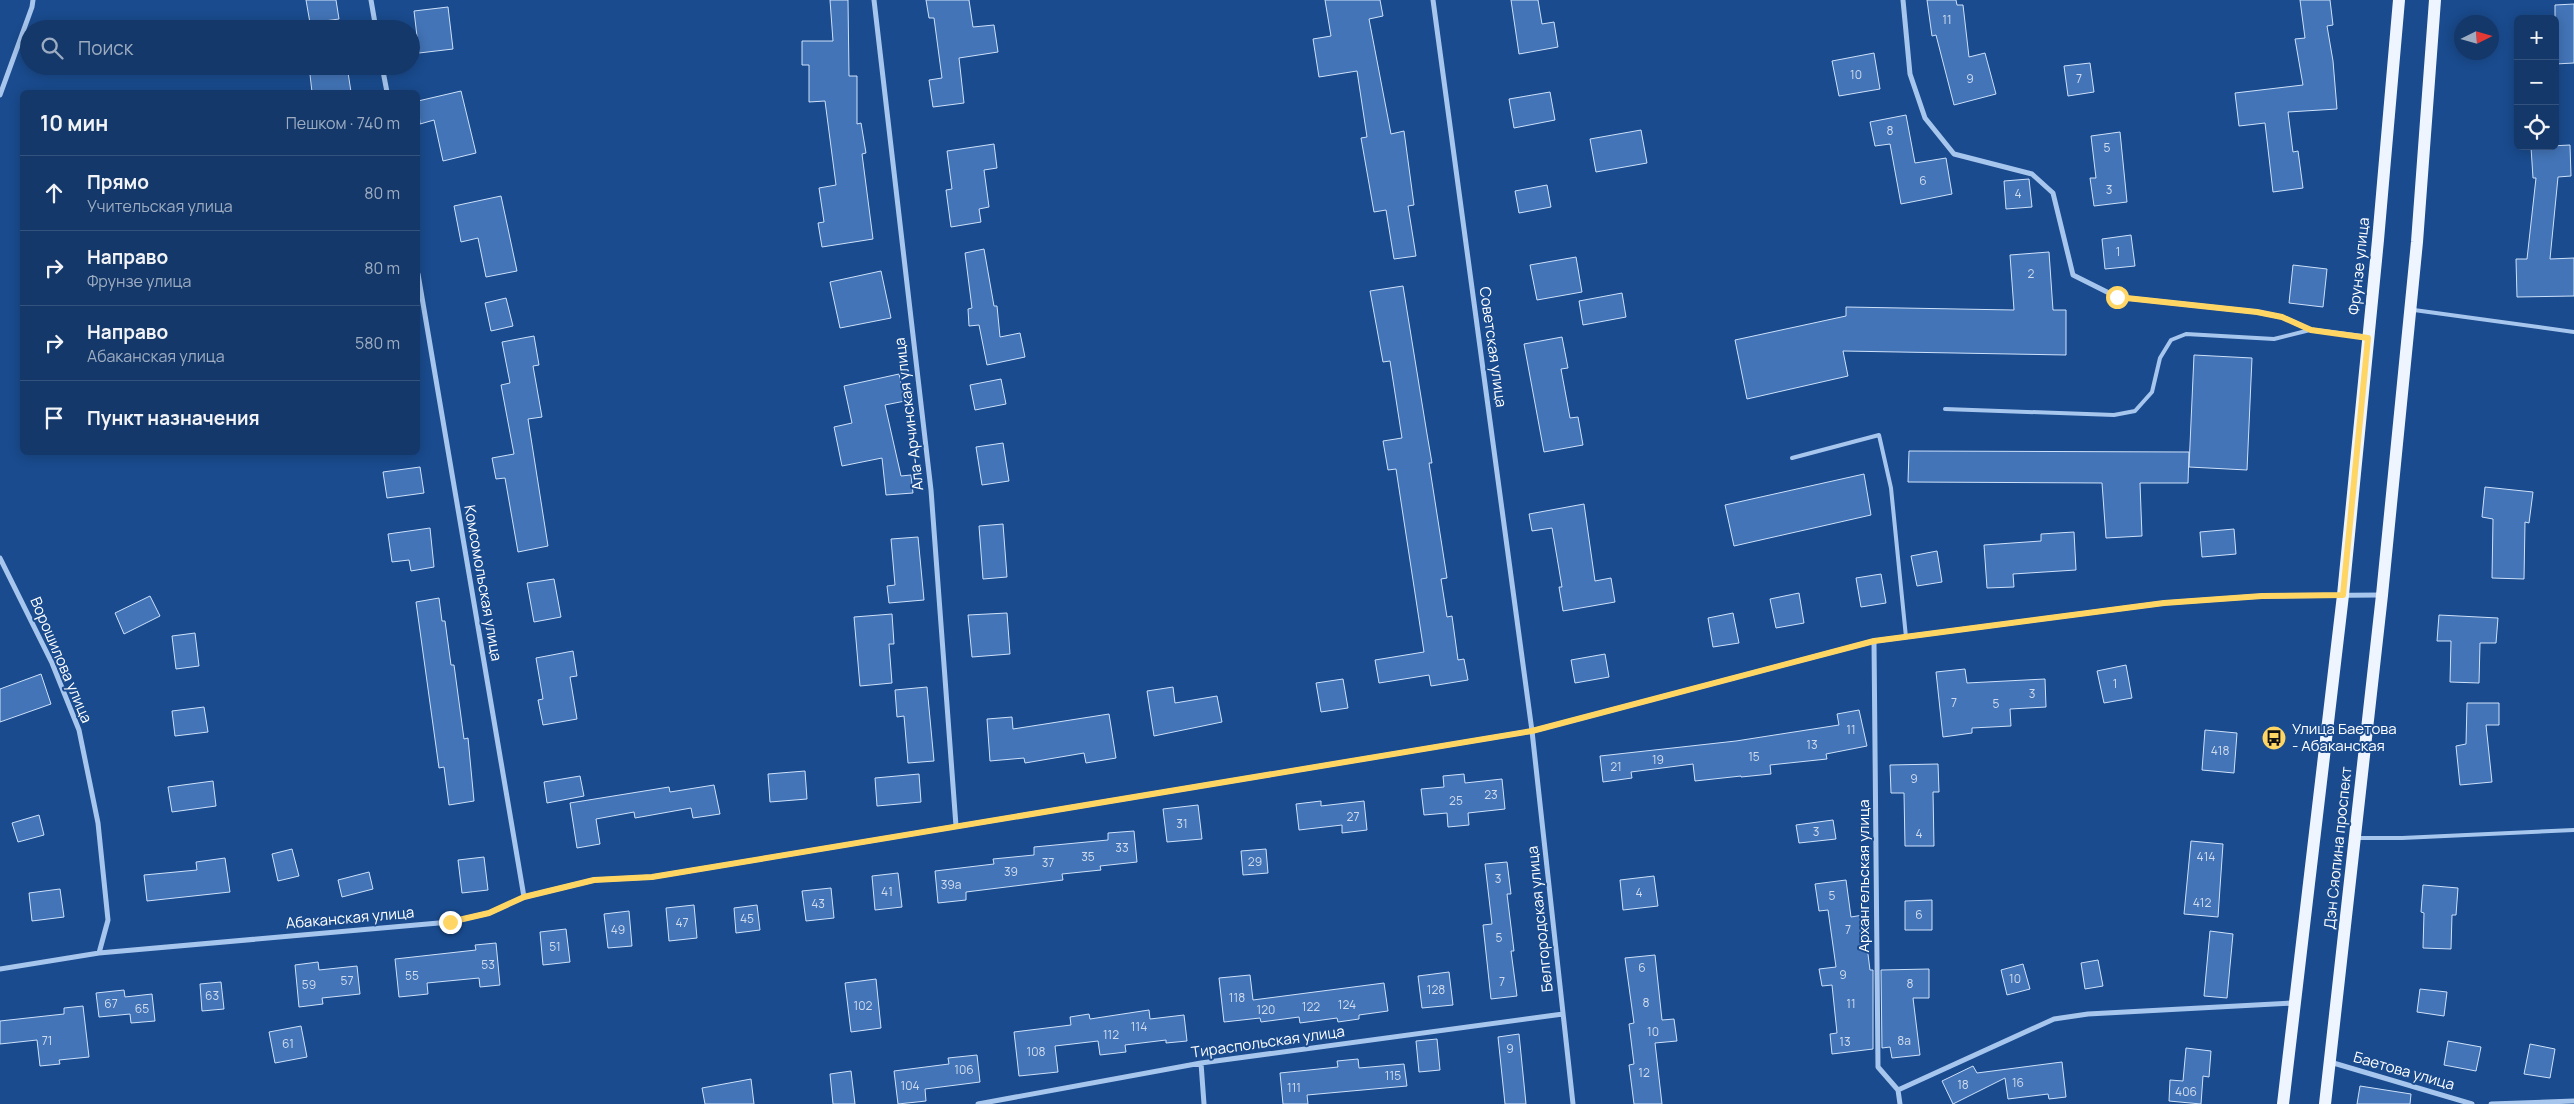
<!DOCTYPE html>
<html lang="ru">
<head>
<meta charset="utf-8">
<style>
  :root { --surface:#14386a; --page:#1d3f70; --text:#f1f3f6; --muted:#9dacc1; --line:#33527e }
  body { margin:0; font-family:Manrope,sans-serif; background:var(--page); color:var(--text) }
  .controls { position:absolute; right:15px; top:15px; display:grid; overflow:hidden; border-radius:8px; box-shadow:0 2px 12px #0003 }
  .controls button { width:45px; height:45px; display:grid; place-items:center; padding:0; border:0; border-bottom:1px solid var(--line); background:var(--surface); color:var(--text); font:25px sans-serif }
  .compass { position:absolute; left:2454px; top:15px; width:45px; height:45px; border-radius:50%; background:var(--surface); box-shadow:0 2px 12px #0003; rotate:85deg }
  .stop { position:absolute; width:15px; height:15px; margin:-11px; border:4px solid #ffd564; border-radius:50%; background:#fff }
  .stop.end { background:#ffd564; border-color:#fff; box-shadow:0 1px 5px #0008 }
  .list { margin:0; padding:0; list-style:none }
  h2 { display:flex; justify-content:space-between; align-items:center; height:65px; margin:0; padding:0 20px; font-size:21px }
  h2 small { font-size:16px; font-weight:400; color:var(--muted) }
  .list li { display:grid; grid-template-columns:32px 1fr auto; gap:15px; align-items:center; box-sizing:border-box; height:75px; padding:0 20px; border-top:1px solid var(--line) }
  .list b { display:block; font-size:19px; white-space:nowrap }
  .list p { margin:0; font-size:16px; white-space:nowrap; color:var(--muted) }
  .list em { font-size:16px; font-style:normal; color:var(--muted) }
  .icon { flex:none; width:28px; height:28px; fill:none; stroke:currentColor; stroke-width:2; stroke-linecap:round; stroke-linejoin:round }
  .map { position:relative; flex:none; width:2574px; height:1104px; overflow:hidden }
  .search { position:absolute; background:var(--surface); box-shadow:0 2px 12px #0003; left:20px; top:20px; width:400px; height:55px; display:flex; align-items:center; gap:12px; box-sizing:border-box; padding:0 18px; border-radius:28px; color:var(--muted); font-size:19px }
  .panel { position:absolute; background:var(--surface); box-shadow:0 2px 12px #0003; left:20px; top:90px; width:400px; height:365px; border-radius:8px }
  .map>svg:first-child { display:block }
</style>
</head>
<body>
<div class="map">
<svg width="2574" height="1104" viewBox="0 0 2574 1104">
  <rect width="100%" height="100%" fill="#1a4b8e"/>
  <!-- building -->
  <path fill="#4374b7" stroke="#cde1fa" d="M306 0H336L339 19 310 23Z
    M830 0H848L849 76H857V124L861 123 866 153 862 154 873 239 822 247 818 223 824 222 819 188 836 185 825 101 809 102V65H802V41H833Z
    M926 0H969L973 27 994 25 998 52 959 58 964 103 933 107 929 80 942 78 934 18H929Z
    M1325 0H1380L1383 16 1369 19 1391 134 1404 131 1414 205 1408 206 1416 256 1394 259 1386 210 1374 212 1361 138 1367 137 1357 71 1319 77 1313 39 1331 36Z
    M1511 0H1538L1542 24 1554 22 1558 47 1519 54Z
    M1927 0H1956L1957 5H1963L1969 57 1985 53 1996 94 1954 105 1936 35 1932 36Z
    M2300 0H2330L2333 25 2327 26 2333 61 2337 109 2288 112 2293 152 2298 151 2303 188 2273 192 2265 123 2239 126 2235 93 2303 85 2295 39 2305 38Z
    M2574 4V63L2555 64V5Z
    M448 7 453 49 419 53 414 11Z
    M1874 53 1880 89 1839 96 1832 61Z
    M2090 63 2094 92 2068 96 2064 66Z
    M309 66H347L351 92H312Z
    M461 91 476 153 443 161 434 120 420 124 418 101Z
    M1550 92 1555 120 1514 128 1509 99Z
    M1906 115 1915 163 1946 158 1952 194 1901 204 1890 144 1875 146 1870 122Z
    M1641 130 1647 163 1596 172 1590 139Z
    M2120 132 2127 202 2094 206 2090 178H2096L2091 136Z
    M994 144 997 168 984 170 989 207 979 209 981 222 951 227 946 190 952 189 947 151Z
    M2570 145 2571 176 2558 177 2550 259 2574 258V296L2517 297 2516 259H2527L2536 178H2533L2531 147Z
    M2029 179 2032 207 2006 209 2004 181Z
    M1547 185 1551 207 1519 213 1515 191Z
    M501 196 517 271 486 277 478 238 461 242 454 206Z
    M2131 235 2135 266 2105 269 2102 239Z
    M984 249 994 306H997L1000 337 1020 333 1025 357 987 365 979 325 969 326 968 309 972 308 965 253Z
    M2049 252 2053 310H2066V355L1843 351 1848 376 1747 399 1735 340 1846 316V307L2014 310 2010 255Z
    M1576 257 1582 292 1537 300 1530 265Z
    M2293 265 2327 269 2323 307 2289 303Z
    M881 271 891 318 840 328 830 282Z
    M1403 286 1427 434 1432 463H1429L1447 578 1441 579 1447 617 1452 616 1458 660 1464 659 1468 680 1431 686 1429 675 1379 683 1375 660 1424 652 1396 469 1388 470 1383 441 1402 438 1390 361 1383 362 1370 291Z
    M1622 293 1626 317 1583 325 1579 301Z
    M506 298 513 326 491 331 485 303Z
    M534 336 539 365 533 366 542 417 528 419 548 546 518 552 505 478 496 479 492 458 514 454 501 385 510 383 502 342Z
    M1562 337 1568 368 1561 369 1570 418 1578 417 1583 445 1544 452 1524 344Z
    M2194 355 2252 358 2247 470 2189 467Z
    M899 374 905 401 885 405 901 476 911 475 913 493 886 495 882 458 842 466 834 427 852 423 844 386Z
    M1001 379 1006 404 975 410 970 385Z
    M1003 443 1009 481 982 485 976 447Z
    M1909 451 2189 452 2188 483H2140L2142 536 2106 538 2102 483 1908 482Z
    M420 467 424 493 387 498 383 472Z
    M1864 474 1871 515 1734 546 1725 505Z
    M2485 487 2533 492 2529 523 2525 522 2524 579 2492 578 2493 519 2482 517Z
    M1584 504 1595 581 1611 578 1615 602 1563 611 1559 587H1562L1552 528 1532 531 1529 514Z
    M1003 524 1007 577 983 579 979 526Z
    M430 528 434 567 411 571 409 560 392 562 388 534Z
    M2234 529 2236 554 2202 557 2200 532Z
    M2074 532 2076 570 2013 574 2014 587 1987 588 1984 545 2041 541V534Z
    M918 537 924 600 889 603 887 586 895 585 891 539Z
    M1937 551 1942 582 1917 586 1911 556Z
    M1881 574 1886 603 1861 607 1856 578Z
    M554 579 561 617 534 622 527 583Z
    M1799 593 1804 623 1776 628 1770 599Z
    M150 596 160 616 124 634 115 613Z
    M439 598 442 621H445L451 665H454L464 739 468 738 474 801 449 805 444 767 439 768 416 602Z
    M1007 613 1010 654 972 657 968 615Z
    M1733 613 1739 643 1713 647 1708 618Z
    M892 614 894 644H889L892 683 860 686 854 617Z
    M2439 615 2498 618 2496 643H2480L2479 683 2450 682 2451 641H2437Z
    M195 633 199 666 176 669 172 636Z
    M573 651 577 676 570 677 577 719 543 725 538 700 543 699 536 658Z
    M1605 654 1609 677 1575 683 1571 660Z
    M2126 665 2132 698 2104 703 2097 671Z
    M1965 669 1967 683 2045 679 2046 707 2010 709 2011 726 1972 728V733L1943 737 1936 672Z
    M41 674 51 704 0 722V689Z
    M1343 679 1348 708 1321 712 1316 683Z
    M927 687 934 761 908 763 904 716 897 717 895 690Z
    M1173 687 1175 703 1217 696 1222 722 1154 736 1147 691Z
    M2467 703H2499V725H2486L2492 782 2460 785 2456 746 2466 744Z
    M204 707 208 732 175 736 172 711Z
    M1859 710 1867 746 1826 754 1827 759 1770 765 1771 774 1741 777V776L1695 781 1693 764 1631 772 1632 778 1603 782 1600 756 1736 741 1839 725 1837 714Z
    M1109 714 1116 758 1086 763 1084 753 1025 763 1024 758 990 761 987 719 1012 717 1013 729Z
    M2205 730 2237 733 2234 773 2202 770Z
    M1938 764 1939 792H1933L1934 846H1905L1904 793H1891L1890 765Z
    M805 771 807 799 770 802 768 774Z
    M919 774 921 802 877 806 875 778Z
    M1464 774 1465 783 1502 779 1505 809 1468 813 1469 825 1448 827 1447 813 1424 815 1421 789 1444 787 1443 776Z
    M580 776 584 796 547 803 544 782Z
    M213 781 216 806 172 812 168 787Z
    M714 785 720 814 693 818 691 808 635 818 634 812 596 819 600 844 577 848 570 803 669 787 670 792Z
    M1321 801V806L1364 801 1367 830 1342 833V825L1299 830 1296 804Z
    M1198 805 1202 839 1167 842 1163 809Z
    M39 815 44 835 18 842 12 823Z
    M1833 820 1836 839 1799 843 1796 825Z
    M1134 831 1137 862 1100 866 1101 870 1062 874 1063 880 966 892V900L938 903 935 871 994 864 993 859 1034 855V847L1108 840V833Z
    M2191 841 2223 844 2218 917 2184 914Z
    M292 849 299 876 278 881 272 854Z
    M1266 849 1268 873 1243 875 1241 851Z
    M484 857 488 890 462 893 458 860Z
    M225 858 230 892 147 901 144 875 197 870 196 862Z
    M1507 862 1511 894H1507L1514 951H1511L1517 996 1491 999 1483 925 1492 924 1485 864Z
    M369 872 373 889 342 897 338 880Z
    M898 873 902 907 875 910 872 876Z
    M1654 876 1658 906 1623 910 1620 880Z
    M1846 880 1851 917 1863 915 1870 970H1873V1049L1832 1054 1830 1034 1837 1033 1832 985 1822 986 1819 969 1836 967 1828 910 1819 911 1815 884Z
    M2423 885 2458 888 2456 915H2452L2451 949 2423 948 2424 913 2421 912Z
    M831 888 834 918 806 921 802 891Z
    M60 889 64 917 32 921 29 893Z
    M1932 900V930H1905V901Z
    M694 905 697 938 669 941 666 908Z
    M757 905 760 930 736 933 734 908Z
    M629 911 632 946 608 948 604 914Z
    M566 929 570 962 543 965 540 932Z
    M2210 931 2233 934 2227 998 2204 996Z
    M496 943 500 985 480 987 479 978 427 983 428 994 399 997 395 959 476 950 475 945Z
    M1655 955 1662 1020 1674 1019 1677 1041 1655 1043 1662 1104H1634L1629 1065 1634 1064 1629 1024 1634 1023 1625 958Z
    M2098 960 2103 986 2085 989 2081 963Z
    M318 962 319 970 357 966 360 994 322 998 323 1004 299 1007 295 965Z
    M2023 964 2030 989 2007 995 2001 970Z
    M1929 969V998H1913L1920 1055 1892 1058 1890 1047 1882 1048 1881 970Z
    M1449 972 1453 1005 1422 1008 1418 976Z
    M1250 975 1253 1000 1384 983 1388 1011 1359 1015V1019L1338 1022 1337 1018 1300 1023 1299 1017 1261 1022 1260 1018 1224 1022 1219 978Z
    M876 979 881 1028 851 1032 845 983Z
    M221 982 224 1009 202 1011 200 984Z
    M2420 989 2447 992 2444 1016 2417 1012Z
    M124 990 125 997 152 994 155 1021 131 1023 130 1014 99 1017 96 993Z
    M83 1006 89 1057 59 1060 60 1064 40 1066 37 1040 0 1044V1021L64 1014V1008Z
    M1149 1010 1150 1019 1184 1015 1187 1041 1166 1043V1040L1125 1045 1126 1052 1100 1055 1098 1041 1055 1046 1058 1072 1019 1076 1014 1032 1071 1025 1070 1017 1089 1014 1090 1019Z
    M301 1026 307 1057 275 1063 269 1032Z
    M1519 1034 1526 1104H1505L1498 1037Z
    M1437 1039 1440 1070 1419 1072 1416 1041Z
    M2448 1041 2481 1047 2476 1071 2444 1065Z
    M2530 1044 2555 1049 2550 1078 2524 1074Z
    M2186 1048 2211 1051 2209 1077 2203 1076 2201 1104 2169 1101 2170 1080 2183 1081Z
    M977 1055 980 1082 925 1089 926 1101 898 1104 894 1071 949 1064 948 1058Z
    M1358 1059 1359 1068 1404 1064 1407 1086 1307 1095 1308 1104H1283L1280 1073 1338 1067 1337 1061Z
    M2062 1062 2066 1097 2049 1099 2048 1094 2008 1099 2005 1078 1953 1104 1942 1081 1973 1066 1977 1073Z
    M851 1071 855 1104H833L830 1074Z
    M751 1079 754 1104H705L702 1088Z
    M2360 1086 2411 1094 2410 1104H2357Z"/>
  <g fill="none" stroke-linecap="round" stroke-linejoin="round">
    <!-- lane -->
    <path stroke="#a7c6ee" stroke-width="4" d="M2414 310 2574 332
      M1945 409 2114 415 2135 411 2152 392 2160 358 2171 340 2186 334 2274 339 2310 330
      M1792 458 1879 435 1891 488 1906 637
      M2356 838H2402L2574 830"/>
    <!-- street -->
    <path stroke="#a7c6ee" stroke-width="5" d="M371 0 376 29
      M874 0 931 490 956 826
      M1433 0 1532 731 1573 1104
      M1903 0 1910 74 1925 118 1954 154 2032 174 2053 193 2073 275 2117 297 2257 312 2282 317 2311 330 2367 337
      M382 66 387 92
      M0 95 32 7 33 0
      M418 274 524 897
      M0 558 52 663 79 730 98 823 108 920 99 953
      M1874 641 1878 1067 1898 1090 1900 1104
      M0 969 99 953 450 922 489 913 524 897 594 880 652 877 1532 731 1874 641 2164 603 2262 596 2381 595
      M2330 1062 2472 1104
      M1201 1063 1204 1104
      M1898 1090 2054 1019 2088 1014 2293 1003
      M978 1104 1201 1063 1563 1014
      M2491 1104 2574 1101"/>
    <!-- primary -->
    <path stroke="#eef5ff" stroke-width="12" d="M2283 1104 2343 595 2378 240 2399 0
      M2325 1104 2382 595 2417 242 2435 0"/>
  </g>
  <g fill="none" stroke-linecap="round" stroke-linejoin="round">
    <!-- route -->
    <path stroke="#ffd564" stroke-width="6" d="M450 922 489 913 524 897 594 880 652 877 1532 731 1874 641 2164 603 2262 596 2343 595 2368 338 2311 330 2282 317 2257 312 2117 297"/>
  </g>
  <!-- icons -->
  <defs>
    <symbol id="bus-disc" viewBox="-11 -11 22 22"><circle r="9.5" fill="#ffd564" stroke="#1a4b8e"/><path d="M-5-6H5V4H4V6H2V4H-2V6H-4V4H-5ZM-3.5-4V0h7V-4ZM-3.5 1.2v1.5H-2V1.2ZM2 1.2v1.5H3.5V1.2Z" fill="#111"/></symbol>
  </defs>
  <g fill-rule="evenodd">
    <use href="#bus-disc" x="2260" y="724" width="28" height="28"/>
  </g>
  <g text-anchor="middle" stroke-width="4" stroke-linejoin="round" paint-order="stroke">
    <!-- number labels -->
    <g font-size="12" fill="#d0dced">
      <text x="1947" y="24">11</text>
      <text x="1856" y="79">10</text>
      <text x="1970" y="83">9</text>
      <text x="2079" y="83">7</text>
      <text x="1890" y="135">8</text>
      <text x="2107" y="152">5</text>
      <text x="1923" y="185">6</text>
      <text x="2109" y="194">3</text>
      <text x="2018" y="198">4</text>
      <text x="2118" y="256">1</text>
      <text x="2031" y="278">2</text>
      <text x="2115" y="688">1</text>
      <text x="2032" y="698">3</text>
      <text x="1954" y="707">7</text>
      <text x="1996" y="708">5</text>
      <text x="1851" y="734">11</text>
      <text x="1812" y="749">13</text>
      <text x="2220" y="755">418</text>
      <text x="1754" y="761">15</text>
      <text x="1658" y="764">19</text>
      <text x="1616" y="771">21</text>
      <text x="1914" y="783">9</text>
      <text x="1491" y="799">23</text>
      <text x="1456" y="805">25</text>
      <text x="1353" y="821">27</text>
      <text x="1182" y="828">31</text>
      <text x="1816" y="836">3</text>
      <text x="1919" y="838">4</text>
      <text x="1122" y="852">33</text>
      <text x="1088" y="861">35</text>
      <text x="2206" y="861">414</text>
      <text x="1255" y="866">29</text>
      <text x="1048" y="867">37</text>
      <text x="1011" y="876">39</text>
      <text x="1498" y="883">3</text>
      <text x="951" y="889">39a</text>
      <text x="887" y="896">41</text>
      <text x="1639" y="897">4</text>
      <text x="1832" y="900">5</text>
      <text x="2202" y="907">412</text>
      <text x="818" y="908">43</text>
      <text x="1919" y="919">6</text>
      <text x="747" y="923">45</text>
      <text x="682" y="927">47</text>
      <text x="618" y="934">49</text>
      <text x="1848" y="934">7</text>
      <text x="1499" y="942">5</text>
      <text x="555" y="951">51</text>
      <text x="488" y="969">53</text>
      <text x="1642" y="972">6</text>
      <text x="1843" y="979">9</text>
      <text x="412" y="980">55</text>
      <text x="2015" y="983">10</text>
      <text x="347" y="985">57</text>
      <text x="1502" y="986">7</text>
      <text x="1910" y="988">8</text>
      <text x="309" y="989">59</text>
      <text x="1436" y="994">128</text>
      <text x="212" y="1000">63</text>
      <text x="1237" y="1002">118</text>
      <text x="1646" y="1007">8</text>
      <text x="111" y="1008">67</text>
      <text x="1851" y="1008">11</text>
      <text x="1347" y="1009">124</text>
      <text x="863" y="1010">102</text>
      <text x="1311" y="1011">122</text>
      <text x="142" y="1013">65</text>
      <text x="1266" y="1014">120</text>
      <text x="1139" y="1031">114</text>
      <text x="1653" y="1036">10</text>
      <text x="1111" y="1039">112</text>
      <text x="47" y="1045">71</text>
      <text x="1904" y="1045">8a</text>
      <text x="1845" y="1046">13</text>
      <text x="288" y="1048">61</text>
      <text x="1510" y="1053">9</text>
      <text x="1036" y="1056">108</text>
      <text x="964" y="1074">106</text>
      <text x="1644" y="1077">12</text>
      <text x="1393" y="1080">115</text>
      <text x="2018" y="1087">16</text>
      <text x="1963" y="1089">18</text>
      <text x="910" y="1090">104</text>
      <text x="1294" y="1092">111</text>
      <text x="2186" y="1096">406</text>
    </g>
    <!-- street labels -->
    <g font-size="15" fill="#fff" stroke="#1a4b8e">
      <text transform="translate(2359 266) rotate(-84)" y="5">Фрунзе улица</text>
      <text transform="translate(1493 347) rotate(82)" y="5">Советская улица</text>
      <text transform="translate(909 414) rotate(-97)" y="5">Ала-Арчинская улица</text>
      <text transform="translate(483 583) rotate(80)" y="5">Комсомольская улица</text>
      <text transform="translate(61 660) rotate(67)" y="5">Ворошилова улица</text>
      <text transform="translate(2338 848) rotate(-84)" y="5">Дэн Сяопина проспект</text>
      <text transform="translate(1864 876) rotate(-90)" y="5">Архангельская улица</text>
      <text transform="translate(350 918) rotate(-5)" y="5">Абаканская улица</text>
      <text transform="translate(1540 919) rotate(-96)" y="5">Белгородская улица</text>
      <text transform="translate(1268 1042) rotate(-8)" y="5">Тираспольская улица</text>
      <text transform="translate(2404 1071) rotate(16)" y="5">Баетова улица</text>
    </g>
    <!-- poi labels -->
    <g font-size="15" fill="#fff" stroke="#1a4b8e" text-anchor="start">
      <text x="2292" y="734">Улица Баетова<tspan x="2292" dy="17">- Абаканская</tspan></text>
    </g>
  </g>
</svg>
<div class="controls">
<button>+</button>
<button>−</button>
<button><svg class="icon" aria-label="locate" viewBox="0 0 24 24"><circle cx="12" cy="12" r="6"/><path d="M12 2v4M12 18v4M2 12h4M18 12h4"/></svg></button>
</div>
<svg class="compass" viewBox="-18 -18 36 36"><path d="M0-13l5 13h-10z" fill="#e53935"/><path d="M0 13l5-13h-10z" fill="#9dacc1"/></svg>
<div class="stop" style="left:2117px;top:297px"></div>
<div class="stop end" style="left:450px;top:922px"></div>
<div class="search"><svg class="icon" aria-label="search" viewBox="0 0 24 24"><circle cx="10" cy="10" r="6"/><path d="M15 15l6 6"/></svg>Поиск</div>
<section class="panel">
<h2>10 мин<small>Пешком · 740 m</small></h2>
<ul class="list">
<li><svg class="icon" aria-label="ahead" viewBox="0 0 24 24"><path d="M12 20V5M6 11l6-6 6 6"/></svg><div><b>Прямо</b><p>Учительская улица</p></div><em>80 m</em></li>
<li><svg class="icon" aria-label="right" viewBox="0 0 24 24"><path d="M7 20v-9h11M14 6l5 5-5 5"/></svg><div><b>Направо</b><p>Фрунзе улица</p></div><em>80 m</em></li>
<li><svg class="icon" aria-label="right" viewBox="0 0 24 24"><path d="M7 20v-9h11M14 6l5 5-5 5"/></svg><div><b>Направо</b><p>Абаканская улица</p></div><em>580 m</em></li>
<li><svg class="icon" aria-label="arrive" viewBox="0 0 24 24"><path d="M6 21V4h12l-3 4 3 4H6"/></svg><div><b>Пункт назначения</b></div></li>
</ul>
</section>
</div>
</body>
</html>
